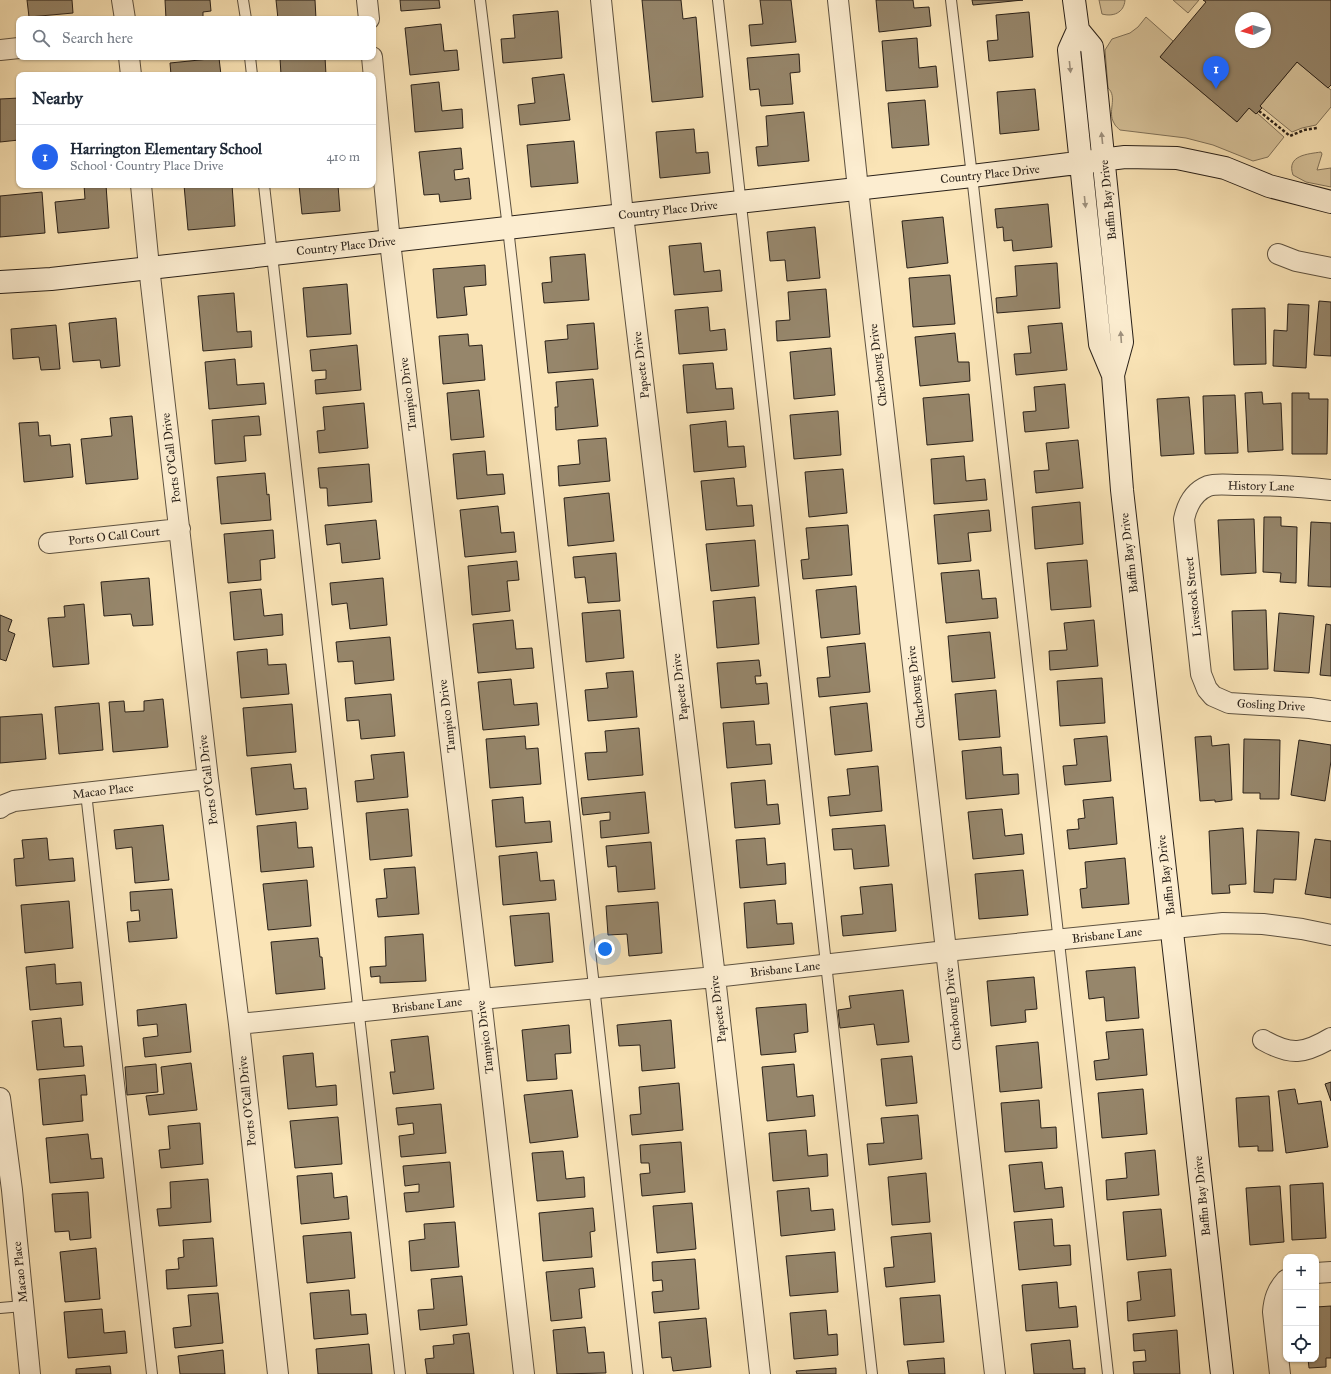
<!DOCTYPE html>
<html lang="en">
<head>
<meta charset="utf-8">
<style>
  :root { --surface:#fff; --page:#f6f6f7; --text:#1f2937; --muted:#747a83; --line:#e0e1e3; --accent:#2563eb }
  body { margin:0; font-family:"IM FELL Great Primer",serif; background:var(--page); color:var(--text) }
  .controls { position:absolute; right:12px; bottom:12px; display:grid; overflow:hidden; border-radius:8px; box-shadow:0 1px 3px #0004 }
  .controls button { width:36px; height:36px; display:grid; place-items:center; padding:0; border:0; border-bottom:1px solid var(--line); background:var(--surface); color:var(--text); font:20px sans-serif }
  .compass { position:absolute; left:1235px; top:12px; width:36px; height:36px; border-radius:50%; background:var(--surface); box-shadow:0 1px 3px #0004; rotate:265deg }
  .you { position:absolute; left:605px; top:949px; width:14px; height:14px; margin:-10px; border:3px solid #fff; border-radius:50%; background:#1a73e8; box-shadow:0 0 0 6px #1a73e833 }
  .badge { display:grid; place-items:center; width:26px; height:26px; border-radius:50%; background:var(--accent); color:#fff; font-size:13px; font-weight:700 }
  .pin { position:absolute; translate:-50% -33px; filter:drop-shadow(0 1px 2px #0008) }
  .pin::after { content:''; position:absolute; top:21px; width:14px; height:12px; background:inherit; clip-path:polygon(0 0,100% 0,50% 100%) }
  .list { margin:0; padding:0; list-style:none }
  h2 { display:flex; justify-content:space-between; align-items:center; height:52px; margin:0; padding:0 16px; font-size:17px }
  h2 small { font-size:13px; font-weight:400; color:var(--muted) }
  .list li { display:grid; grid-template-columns:26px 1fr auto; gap:12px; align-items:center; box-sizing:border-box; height:64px; padding:0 16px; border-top:1px solid var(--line) }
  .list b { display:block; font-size:15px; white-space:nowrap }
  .list p { margin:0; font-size:13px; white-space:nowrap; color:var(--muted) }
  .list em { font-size:13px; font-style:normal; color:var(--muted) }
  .icon { flex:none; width:22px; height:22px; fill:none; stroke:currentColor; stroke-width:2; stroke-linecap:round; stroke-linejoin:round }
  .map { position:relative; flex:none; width:1331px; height:1374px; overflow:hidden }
  .search { position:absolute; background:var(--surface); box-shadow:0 1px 3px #0004; left:16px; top:16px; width:360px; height:44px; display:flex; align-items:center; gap:10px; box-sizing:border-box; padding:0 14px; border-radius:8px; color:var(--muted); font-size:15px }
  .panel { position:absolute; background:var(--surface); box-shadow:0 1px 3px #0004; left:16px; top:72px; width:360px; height:116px; border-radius:8px }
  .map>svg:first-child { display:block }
</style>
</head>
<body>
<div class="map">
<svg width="1331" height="1374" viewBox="0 0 1331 1374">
  <rect width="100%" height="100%" fill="#fae4b6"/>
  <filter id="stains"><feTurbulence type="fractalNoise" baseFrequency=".005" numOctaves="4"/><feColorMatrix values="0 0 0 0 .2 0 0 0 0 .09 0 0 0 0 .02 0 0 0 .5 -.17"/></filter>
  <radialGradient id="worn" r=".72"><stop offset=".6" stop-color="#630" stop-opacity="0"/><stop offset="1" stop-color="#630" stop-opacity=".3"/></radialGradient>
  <!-- green -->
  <path fill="#d7c39b" stroke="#80725a" d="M1099 0H1125C1124 13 1113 17 1102 14Z
    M1173 0H1199L1188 13Z
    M1146 17 1173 41 1160 57 1237 122 1249 108 1256 114 1257 113 1284 137 1268 157 1253 161 1213 145 1186 138 1120 130C1118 128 1115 126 1114 123 1107 112 1118 97 1108 88L1105 50 1112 39 1130 33 1138 27Z
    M1297 62 1331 90V107L1316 125 1302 128 1292 132 1260 106Z
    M1321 152 1322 154 1317 170 1331 168V187L1306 182 1293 175C1286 155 1308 154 1321 152Z"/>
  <!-- building -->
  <path fill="#96866b" stroke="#2a2119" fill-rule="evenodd" d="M27 0H72L73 13 29 17Z
    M165 0H210L211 11 203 12V19H166Z
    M276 0H315L316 19H278Z
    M400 0H439L440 8 401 11Z
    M642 0H681L683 19 696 17 703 97 652 102Z
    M760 0H791L796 42 751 46 749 25 763 24Z
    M876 0H913L914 8 929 7 931 26 879 32Z
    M972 0H1023L973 5Z
    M1203 0H1331V85L1328 88 1297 62 1260 106 1262 108 1256 114 1249 108 1237 122 1160 57 1206 2ZM1241 18H1265V42H1241Z
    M558 11 562 58 503 63 501 39 515 38 513 15Z
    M1029 12 1033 57 989 61 987 41 998 40 996 15Z
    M441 24 444 51 457 50 459 70 410 75 405 28Z
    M917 38 919 68 936 66 938 87 886 91 882 41Z
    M799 54 800 72 790 73 793 104 761 106 759 89 750 90 747 58Z
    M286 57H325L326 75H281L280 58Z
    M219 58 221 75H171L170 63Z
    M564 74 570 120 520 125 518 105 535 103 532 78Z
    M439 82 442 111 462 109 463 128 415 132 411 85Z
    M1035 89 1039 130 1000 134 997 92Z
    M19 98V140L0 142V99Z
    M925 100 929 145 892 148 888 103Z
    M804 112 809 161 758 166 756 147 768 146 766 116Z
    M694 129 696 153 708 152 710 173 660 178 656 132Z
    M574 141 578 183 531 187 527 145Z
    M461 148 463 169 454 170 455 180 469 178 471 199 440 202 439 194 424 195 419 152Z
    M84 185H106L109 228 58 233 55 202 85 199Z
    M184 185H232L235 226 188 230Z
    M299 185H338L340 211 302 214Z
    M42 192 45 233 0 237V196Z
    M1048 204 1052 247 1013 251 1012 240 1004 241 1003 227 997 228 995 209Z
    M943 217 948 263 907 268 902 221Z
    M815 227 820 278 787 281 785 260 770 261 767 232Z
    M701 243 704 272 720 270 722 291 674 295 669 246Z
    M585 254 589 300 544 303 542 283 552 282 550 257Z
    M1057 263 1060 308 997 313 996 298 1017 296 1015 266Z
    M485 265 486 285 464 287 467 315 437 318 433 269Z
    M950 275 955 324 913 327 909 278Z
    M347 284 351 334 307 337 303 288Z
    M826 289 830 337 777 341 776 321 790 320 788 292Z
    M234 293 237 332 251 331 252 347 203 351 198 296Z
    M1319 301 1331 302V356L1314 355Z
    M1288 304 1309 305 1306 368 1273 366 1274 330 1287 331Z
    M708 307 710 331 725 329 727 350 679 354 675 310Z
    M1265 308 1266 364 1234 365 1232 309Z
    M116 318 120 366 101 368 100 360 73 362 69 323Z
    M594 323 598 369 548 373 545 341 568 339 567 325Z
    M1062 323 1067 370 1016 375 1014 354 1031 353 1028 326Z
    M56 325 60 369 41 370 39 357 13 359 11 329Z
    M955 333 958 362H969L970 381 920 386 915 337Z
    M468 334 469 346 482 345 485 380 443 384 439 336Z
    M357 345 361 390 316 394 315 380 326 379V370L312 371 310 350Z
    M831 348 835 395 794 399 790 352Z
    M235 359 237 385 264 383 266 404 209 409 205 362Z
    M713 363 716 389 732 388 734 409 687 413 683 365Z
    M593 379 598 426 556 430 555 407H558L556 382Z
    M1065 384 1069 428 1025 432 1023 412 1036 411 1034 387Z
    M479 390 484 437 451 440 447 393Z
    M1262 392 1263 404 1281 403 1283 450 1248 452 1245 393Z
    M1292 393H1309V399H1328L1327 454H1292Z
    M969 394 973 441 927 445 923 398Z
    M1235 395 1238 453 1205 454 1203 396Z
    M1189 397 1194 454 1161 456 1157 399Z
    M364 403 368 448 319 453 317 431 325 430 323 407Z
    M838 411 841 455 794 459 790 415Z
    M132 416 138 479 86 484 81 439 112 436 110 418Z
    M259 416 261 435 244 436 246 461 215 464 212 420Z
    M726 421 728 447 744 446 746 467 694 472 690 425Z
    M38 422 39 436 50 435 51 446 70 444 73 477 24 482 19 423Z
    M606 438 610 481 559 486 558 466 580 464 578 440Z
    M1078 440 1083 488 1036 493 1034 471 1049 470 1046 443Z
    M485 451 487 475 503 474 505 494 457 499 453 454Z
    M964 456 966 481 985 479 987 500 934 504 931 459Z
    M369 464 372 502 328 506 327 488H320L318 468Z
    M843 469 847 513 809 517 805 472Z
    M265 473 267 495 269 494 271 520 221 524 217 477Z
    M734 478 737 506 752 505 754 526 706 530 701 481Z
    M609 493 614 541 568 546 564 498Z
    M1080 502 1083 544 1035 549 1032 507Z
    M498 506 501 533 514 532 516 552 465 557 460 510Z
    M989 510 991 531 968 533 971 561 938 564 934 515Z
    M1264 517H1281V526L1297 527 1296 583 1280 582 1281 573 1263 572Z
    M1254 519 1256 573 1221 575 1218 520Z
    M376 520 380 559 342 563 340 543 327 545 325 525Z
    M1311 522 1331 523V587L1308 586Z
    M848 525 852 575 803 579 801 560 809 559 806 528Z
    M273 530 275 558 260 560 261 580 228 583 224 534Z
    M755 540 759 586 711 591 706 544Z
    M616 553 620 601 588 603 585 577 575 578 573 557Z
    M1087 560 1091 607 1051 610 1047 563Z
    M517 561 519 580 507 581 510 611 472 615 468 566Z
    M979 570 982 599 996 598 998 618 946 623 941 573Z
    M149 578 153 625 133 626 131 614 104 616 101 582Z
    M383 578 387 625 350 629 347 603 332 605 330 583Z
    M856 586 860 634 821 638 816 590Z
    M261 589 264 616 282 614 283 635 234 640 230 592Z
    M755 597 759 644 717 648 713 601Z
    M84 604 89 664 53 667 48 618 65 617 64 606Z
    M620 610 624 658 586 662 582 613Z
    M1266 610 1268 669 1234 670 1232 611Z
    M1279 613 1314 616 1309 673 1274 671Z
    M0 615 12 620 8 631 15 634 6 661 0 659Z
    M513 620 516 649 532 648 534 668 478 673 473 624Z
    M1094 620 1098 666 1050 670 1049 651 1067 650 1064 623Z
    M1326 624 1331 625V676L1320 675Z
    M990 632 995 678 952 682 948 636Z
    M390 637 394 680 355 684 353 661 338 662 336 642Z
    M865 643 870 692 819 697 817 678 830 677 827 647Z
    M267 649 268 665 286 664 289 694 241 698 237 652Z
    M759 660 761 676H755L756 684 767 683 769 704 721 708 717 663Z
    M633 671 637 717 588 721 585 690 608 688 606 673Z
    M1102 678 1105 723 1060 726 1057 681Z
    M511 679 514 705 537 703 539 725 483 730 478 682Z
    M996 690 1000 737 959 740 955 694Z
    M391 694 395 736 361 739 359 720 347 721 345 698Z
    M163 699 168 747 113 752 109 702 124 701 125 712 144 711V701Z
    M99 703 103 750 59 754 55 707Z
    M867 703 872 751 835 755 830 707Z
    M292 704 296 752 247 756 243 708Z
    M42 714 46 759 0 763V717Z
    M754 721 756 745 770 744 772 764 727 768 723 723Z
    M639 728 643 775 588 780 585 753 607 752 605 731Z
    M525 736 526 749 538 748 541 784 490 788 486 739Z
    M1107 736 1111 781 1065 785 1063 766 1077 765 1074 739Z
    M1211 736 1212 746 1229 744 1232 800 1215 802V800L1200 801 1195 737Z
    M1244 739 1280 740 1279 799H1260V793H1243Z
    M1299 740 1331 745V761L1325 801 1291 795Z
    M1001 747 1003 775 1018 774 1019 794 966 799 962 751Z
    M404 752 408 797 357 802 355 781 374 779 371 755Z
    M291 764 294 789 306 788 308 809 256 815 251 768Z
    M878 766 882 811 830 816 828 797 850 795 847 769Z
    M765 780 767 805 778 804 780 824 735 828 731 783Z
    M645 792 649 833 601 838 600 821 610 820V812L583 815 581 798Z
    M523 797 525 823 550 821 552 842 496 847 492 800Z
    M1113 797 1117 844 1069 849 1067 830 1079 829 1078 819 1085 818 1083 800Z
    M408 809 412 856 370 860 366 813Z
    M1002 809 1005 836 1022 834 1024 854 973 859 968 812Z
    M296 822 298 848 312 847 314 867 261 872 257 826Z
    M163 825 169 880 135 883 132 847 116 849 114 830Z
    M885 825 889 866 854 869 852 849 834 850 832 829Z
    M1243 828 1246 884 1229 885 1230 893 1212 894 1209 831Z
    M1257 830 1299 832 1296 880 1274 879 1273 893 1254 892Z
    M47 838 49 860 73 858 75 881 16 886 14 859 24 858 22 840Z
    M765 838 767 865 785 863 786 884 740 888 736 840Z
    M1315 839 1331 841V898L1305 894Z
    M651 842 655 889 618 892 616 866 608 867 606 846Z
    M537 852 540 881 554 880 556 900 503 905 499 856Z
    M1125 858 1129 904 1082 908 1080 889 1087 888 1085 862Z
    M415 867 419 914 378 917 376 899 387 898 384 869Z
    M1023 870 1028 915 979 919 975 874Z
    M307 880 311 926 268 930 263 884Z
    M892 884 896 931 843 936 841 916 863 914 860 887Z
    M172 889 177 938 129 942 127 922 140 921 139 910 131 911 130 892Z
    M775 900 777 924 792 923 794 944 747 948 744 903Z
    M69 901 73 948 25 953 21 905Z
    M658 902 662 953 629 956 627 934 608 935 606 906Z
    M549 913 553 962 515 966 510 916Z
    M423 934 426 981 380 983V976L371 977 370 967 386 966 385 937Z
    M318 938 320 957H322L325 989 276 994 271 942Z
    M55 964 56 984 81 982 83 1005 30 1010 26 967Z
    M1135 967 1139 1018 1106 1021 1104 997 1089 999 1086 971Z
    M1034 977 1037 1009 1025 1010 1026 1022 991 1026 987 981Z
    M903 990 909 1042 877 1045 874 1024 840 1028 838 1010 851 1008 849 996Z
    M186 1004 191 1052 145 1057 143 1038 158 1036 157 1024 138 1026 137 1010Z
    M806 1004 808 1032 794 1034 796 1052 761 1055 756 1008Z
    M61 1018 64 1047 82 1046 84 1066 37 1070 32 1021Z
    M671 1020 675 1068 642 1071 640 1045 619 1046 617 1025Z
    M569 1025 571 1053 555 1054 557 1079 527 1081 522 1030Z
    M1143 1029 1147 1075 1096 1080 1094 1061 1109 1059 1106 1032Z
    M428 1036 434 1089 393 1094 390 1072H395L391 1040Z
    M1038 1042 1042 1088 1000 1092 996 1046Z
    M313 1053 316 1087 336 1085 337 1105 288 1109 283 1056Z
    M912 1056 917 1103 886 1106 881 1059Z
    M191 1063 197 1110 149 1115 146 1096 164 1094 161 1067Z
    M156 1064 158 1092 127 1095 125 1067Z
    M794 1064 797 1097 813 1095 815 1116 767 1121 762 1067Z
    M85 1075 87 1095H81L83 1121 43 1125 39 1079Z
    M1331 1082V1101L1325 1084Z
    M679 1083 683 1130 632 1135 630 1115 641 1114 639 1087Z
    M1143 1089 1147 1134 1102 1138 1098 1093Z
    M1295 1089 1298 1104 1321 1101 1328 1147 1286 1153 1278 1091Z
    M572 1090 578 1137 530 1143 524 1095Z
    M1269 1096 1273 1151H1258V1146L1239 1147 1236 1098Z
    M1039 1100 1041 1128 1056 1127 1057 1148 1005 1152 1001 1103Z
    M441 1104 446 1153 401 1157 399 1136 414 1134 413 1123 398 1125 396 1108Z
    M918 1115 922 1159 869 1165 867 1144 884 1143 881 1118Z
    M338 1117 342 1164 295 1168 290 1121Z
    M200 1123 203 1164 161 1168 159 1150 170 1149 168 1126Z
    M806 1130 808 1156 827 1154 828 1176 773 1181 769 1133Z
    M88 1134 91 1159 102 1158 104 1178 50 1183 46 1138Z
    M681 1142 685 1192 642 1196 640 1174 650 1173 649 1163H641L640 1145Z
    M1155 1150 1159 1195 1107 1200 1106 1180 1127 1178 1125 1153Z
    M563 1151 566 1179 584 1177 585 1197 537 1201 532 1153Z
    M450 1162 454 1207 406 1212 404 1193 419 1192V1184L405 1186 403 1166Z
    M1042 1162 1045 1189 1062 1187 1064 1207 1014 1212 1009 1165Z
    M332 1173 334 1198 347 1196 349 1219 301 1224 297 1176Z
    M926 1173 930 1222 892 1225 888 1177Z
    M208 1179 211 1222 159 1226 157 1209 171 1208 170 1182Z
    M1323 1183 1326 1238 1292 1240 1290 1185Z
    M1280 1186 1284 1242 1250 1245 1246 1188Z
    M809 1188 811 1211 833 1209 835 1230 781 1236 777 1191Z
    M88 1192 91 1238 70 1240 69 1231 55 1232 52 1194Z
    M692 1203 696 1249 657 1253 653 1206Z
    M593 1208 595 1231 590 1232 592 1257 543 1261 539 1213Z
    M1161 1209 1166 1256 1127 1260 1123 1212Z
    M1052 1219 1054 1246 1070 1245 1071 1265 1019 1270 1014 1222Z
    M455 1222 459 1267 411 1271 409 1241 425 1239 424 1224Z
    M351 1232 355 1278 307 1283 303 1236Z
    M931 1233 935 1282 886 1287 884 1268 894 1267 891 1237Z
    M213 1238 217 1286 167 1289 166 1270 179 1269 178 1258 184 1257 183 1240Z
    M96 1248 100 1299 65 1302 60 1252Z
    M835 1252 838 1292 790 1296 786 1256Z
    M695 1259 699 1309 654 1313 652 1292 663 1291 662 1280 653 1281 652 1262Z
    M593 1268 595 1287 579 1289 582 1318 551 1321 546 1272Z
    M1171 1269 1175 1316 1128 1321 1127 1302 1141 1300 1138 1272Z
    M462 1276 467 1325 420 1330 418 1310 434 1309 431 1279Z
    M1057 1282 1059 1308 1076 1306 1078 1327 1026 1331 1022 1285Z
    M349 1290 351 1315 366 1314 368 1334 314 1339 310 1293Z
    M218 1293 223 1343 175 1348 173 1328 191 1326 188 1295Z
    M940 1295 944 1342 904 1345 900 1298Z
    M1331 1306V1358H1326V1367L1309 1368 1308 1359H1316V1307Z
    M102 1309 104 1333 125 1331 127 1353 68 1358 64 1312Z
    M826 1310 828 1335 837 1334 838 1355 794 1359 790 1313Z
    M706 1318 711 1367 673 1371 671 1357 662 1358 659 1322Z
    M585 1327 588 1353 604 1352 606 1373 557 1374 553 1330Z
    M1177 1330 1180 1374H1134L1133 1362 1146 1361 1145 1350 1134 1351 1133 1334Z
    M469 1333 474 1374H427L425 1359 434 1358 433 1346 454 1344 453 1335Z
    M1070 1340 1073 1369 1085 1368V1374H1034L1031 1344Z
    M369 1344 372 1374H318L316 1349Z
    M223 1350 225 1374H180L178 1356Z
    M944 1358 945 1374H909L907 1361Z
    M110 1366 111 1374H76V1369Z
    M836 1368V1374H797L796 1371Z"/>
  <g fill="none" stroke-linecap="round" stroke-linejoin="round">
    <defs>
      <path id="lane" d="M243 0 246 19
        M480 0 508 228 638 1374
        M718 0 872 1374
        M951 0 972 176 1108 1374
        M250 57 252 75
        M264 185 400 1374
        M86 793 152 1374
        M0 1308 23 1306"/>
      <path id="street" d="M122 0 125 19
        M367 0 369 19
        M601 0 623 215 715 977 760 1374
        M838 0 858 189 995 1374
        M0 50 19 48
        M129 57 131 75
        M372 57 390 242 481 999 524 1374
        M141 185 149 267 208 779 239 1024 278 1374
        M1278 254 1296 261 1331 268
        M1331 490C1300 486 1270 485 1239 485 1229 485 1217 483 1208 486 1193 492 1187 505 1184 519L1201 674 1207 689 1213 696 1229 703 1310 708 1331 711
        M49 543 180 529
        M0 808 4 805 14 801 208 779
        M239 1024 481 999 715 977 946 951 1223 923 1263 924 1302 929 1331 935
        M1263 1040C1291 1056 1304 1054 1331 1038
        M0 1098 12 1190 30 1374
        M1316 1273 1331 1272
        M1280 1374 1273 1312C1274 1299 1277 1290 1286 1280"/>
      <path id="secondary" d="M1074 0 1078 30 1069 50 1100 344 1113 375
        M1078 30 1092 47 1122 342 1113 375 1122 490 1222 1374
        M0 282 51 279 972 176 1125 157 1177 158 1225 168 1269 186 1331 202"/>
    </defs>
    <!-- lane casing -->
    <use href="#lane" stroke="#5e5240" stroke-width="12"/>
    <!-- street casing -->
    <use href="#street" stroke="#5e5240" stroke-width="22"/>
    <!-- secondary casing -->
    <use href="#secondary" stroke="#2a2119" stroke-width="24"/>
    <!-- path -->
    <path stroke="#2a2119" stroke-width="2.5" stroke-dasharray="3 2" stroke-linecap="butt" d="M1259 111 1290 136 1304 130 1317 128"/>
    <!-- lane -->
    <use href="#lane" stroke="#fcedd0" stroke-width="10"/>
    <!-- street -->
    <use href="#street" stroke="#fcedd0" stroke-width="20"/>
    <!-- secondary -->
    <use href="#secondary" stroke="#fcedd0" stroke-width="22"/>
  </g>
  <!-- one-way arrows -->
  <defs><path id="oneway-solid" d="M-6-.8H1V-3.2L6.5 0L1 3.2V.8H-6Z"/></defs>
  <g fill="#9e917e">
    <use href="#oneway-solid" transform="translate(1070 67) rotate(84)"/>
    <use href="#oneway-solid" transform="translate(1102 138) rotate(-96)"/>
    <use href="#oneway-solid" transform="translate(1085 202) rotate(84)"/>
    <use href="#oneway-solid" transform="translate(1121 337) rotate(-94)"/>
  </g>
  <g text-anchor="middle" stroke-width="4" stroke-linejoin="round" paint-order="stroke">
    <!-- street labels -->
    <g font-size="12" fill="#2a2119" stroke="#fcedd0">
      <text transform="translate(990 174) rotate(-6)" y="4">Country Place Drive</text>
      <text transform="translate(1108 200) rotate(-96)" y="4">Baffin Bay Drive</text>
      <text transform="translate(668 210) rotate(-6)" y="4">Country Place Drive</text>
      <text transform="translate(346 246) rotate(-6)" y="4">Country Place Drive</text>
      <text transform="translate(641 365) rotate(-97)" y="4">Papeete Drive</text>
      <text transform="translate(878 365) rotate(-97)" y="4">Cherbourg Drive</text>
      <text transform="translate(408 394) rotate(-97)" y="4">Tampico Drive</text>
      <text transform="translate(171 458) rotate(-97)" y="4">Ports O'Call Drive</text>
      <text transform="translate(1261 486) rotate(1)" y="4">History Lane</text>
      <text transform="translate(114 536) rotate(-6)" y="4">Ports O Call Court</text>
      <text transform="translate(1129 553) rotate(-97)" y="4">Baffin Bay Drive</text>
      <text transform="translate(1193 597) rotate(-96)" y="4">Livestock Street</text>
      <text transform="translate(680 687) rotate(-97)" y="4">Papeete Drive</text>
      <text transform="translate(916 687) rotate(-97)" y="4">Cherbourg Drive</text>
      <text transform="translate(1271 705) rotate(3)" y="4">Gosling Drive</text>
      <text transform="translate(447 716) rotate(-97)" y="4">Tampico Drive</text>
      <text transform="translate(208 780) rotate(-97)" y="4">Ports O'Call Drive</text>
      <text transform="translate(103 791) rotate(-7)" y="4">Macao Place</text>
      <text transform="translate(1166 875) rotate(-97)" y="4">Baffin Bay Drive</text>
      <text transform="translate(1107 935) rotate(-6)" y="4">Brisbane Lane</text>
      <text transform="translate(785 969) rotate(-6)" y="4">Brisbane Lane</text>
      <text transform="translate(427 1005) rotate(-6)" y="4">Brisbane Lane</text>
      <text transform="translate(718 1009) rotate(-97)" y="4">Papeete Drive</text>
      <text transform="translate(953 1009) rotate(-96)" y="4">Cherbourg Drive</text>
      <text transform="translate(485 1037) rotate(-97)" y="4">Tampico Drive</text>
      <text transform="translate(247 1101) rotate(-96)" y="4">Ports O'Call Drive</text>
      <text transform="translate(1202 1196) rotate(-96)" y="4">Baffin Bay Drive</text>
      <text transform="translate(20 1272) rotate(-96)" y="4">Macao Place</text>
    </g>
  </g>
  <rect width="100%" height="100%" filter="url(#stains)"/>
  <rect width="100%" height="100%" fill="url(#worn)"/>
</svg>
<div class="controls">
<button>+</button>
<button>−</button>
<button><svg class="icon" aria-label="locate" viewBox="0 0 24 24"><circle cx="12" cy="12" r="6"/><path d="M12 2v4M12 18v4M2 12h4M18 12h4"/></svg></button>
</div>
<svg class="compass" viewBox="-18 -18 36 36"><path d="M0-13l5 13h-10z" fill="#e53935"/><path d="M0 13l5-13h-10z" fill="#747a83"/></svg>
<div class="you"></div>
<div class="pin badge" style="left:1216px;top:89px">1</div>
<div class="search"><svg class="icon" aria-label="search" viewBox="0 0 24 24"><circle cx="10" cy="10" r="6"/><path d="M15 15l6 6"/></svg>Search here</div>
<section class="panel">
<h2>Nearby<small></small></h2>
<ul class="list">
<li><span class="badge">1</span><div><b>Harrington Elementary School</b><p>School · Country Place Drive</p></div><em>410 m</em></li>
</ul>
</section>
</div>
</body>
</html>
